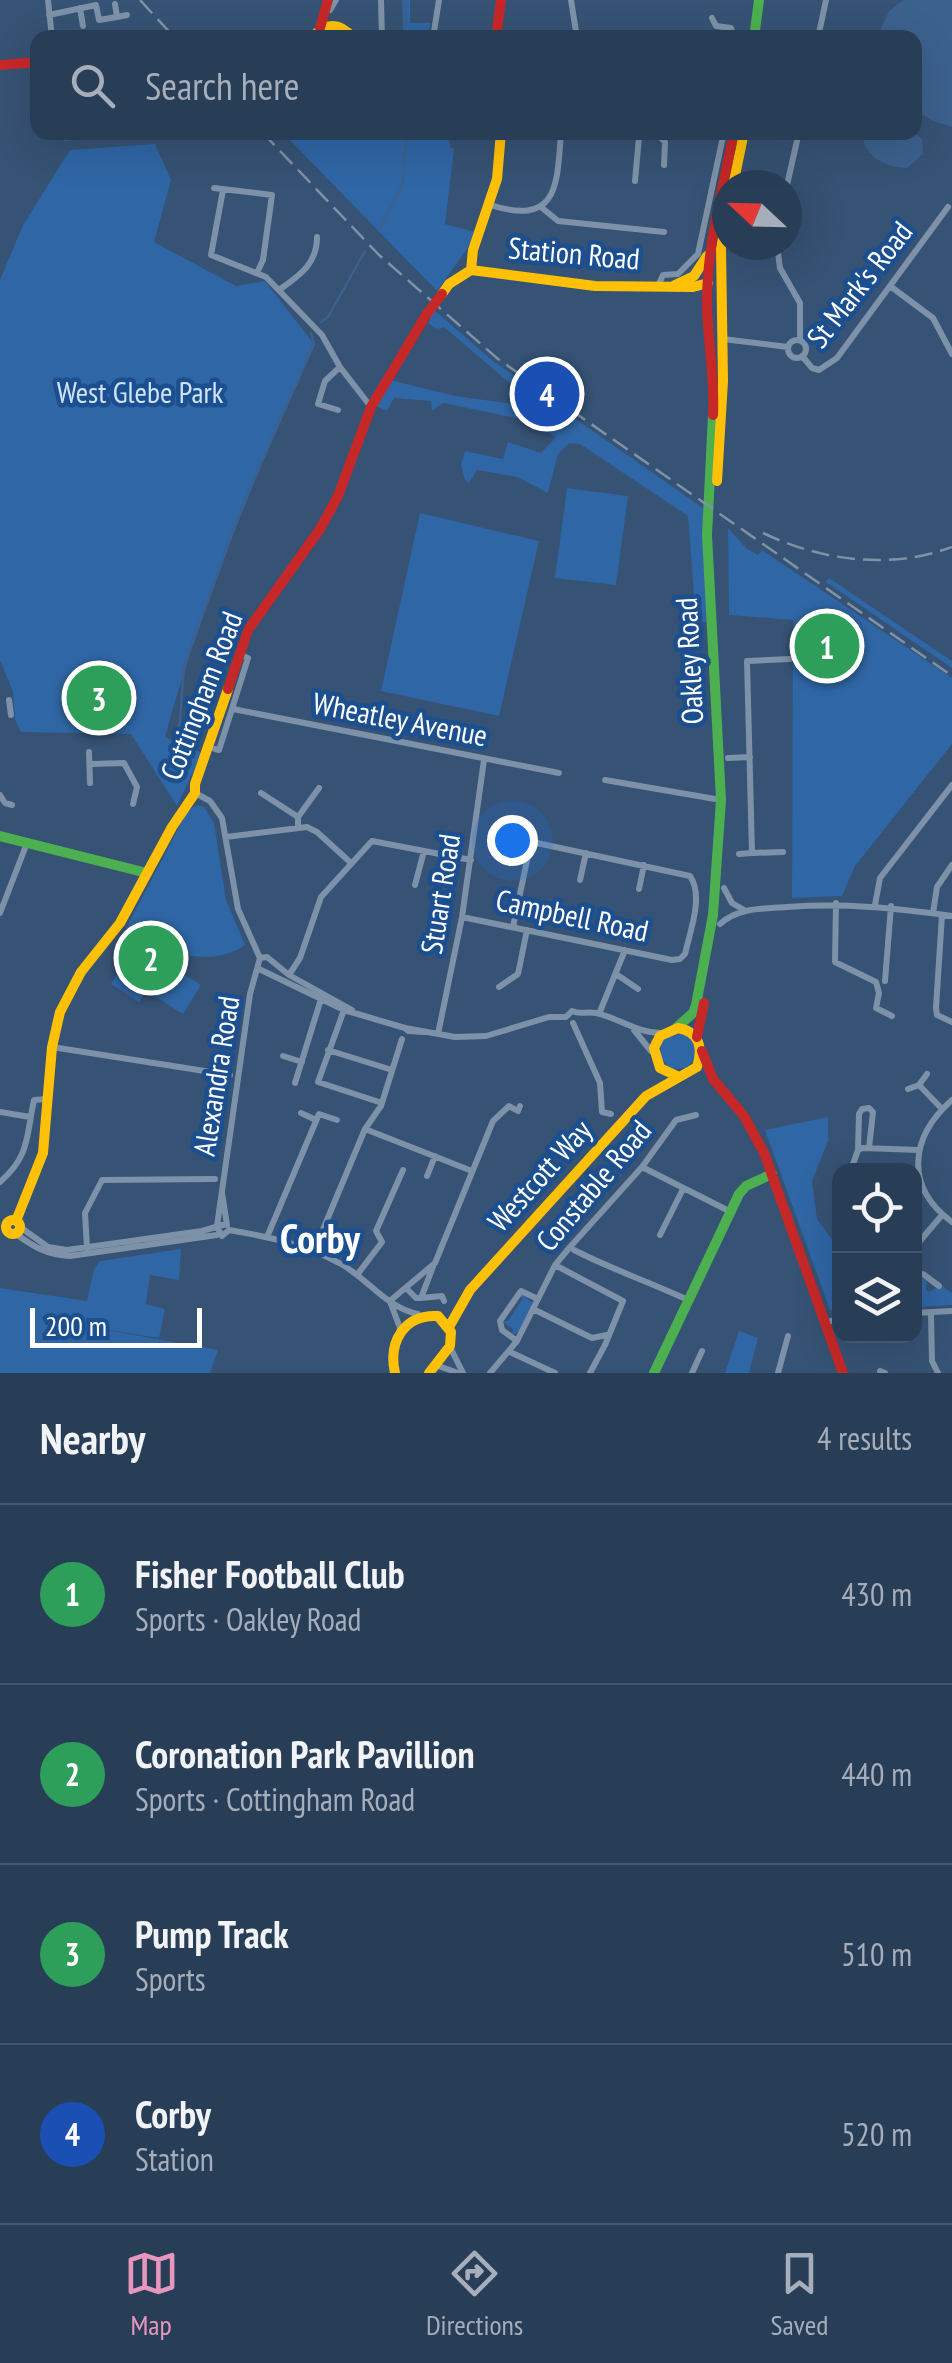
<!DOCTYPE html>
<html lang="en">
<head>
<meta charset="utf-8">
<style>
  :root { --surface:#283e57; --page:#30455d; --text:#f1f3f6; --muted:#a5aeba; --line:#44576d; --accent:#e797bd }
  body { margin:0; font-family:"PT Sans Narrow",sans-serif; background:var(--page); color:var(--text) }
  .controls { position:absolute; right:30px; bottom:30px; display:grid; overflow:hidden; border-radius:20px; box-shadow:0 10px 40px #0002 }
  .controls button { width:90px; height:90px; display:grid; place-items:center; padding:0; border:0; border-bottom:2px solid var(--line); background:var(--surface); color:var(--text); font:50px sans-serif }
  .compass { position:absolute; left:712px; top:170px; width:90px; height:90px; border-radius:50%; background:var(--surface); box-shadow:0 10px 40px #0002; rotate:292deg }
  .scale { position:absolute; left:30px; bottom:25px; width:172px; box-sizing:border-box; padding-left:10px; border:5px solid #fff; border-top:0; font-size:28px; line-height:35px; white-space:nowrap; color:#fff; -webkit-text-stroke:8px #1b4f8f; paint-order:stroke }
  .you { position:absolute; left:512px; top:840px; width:35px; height:35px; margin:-25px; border:8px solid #fff; border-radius:50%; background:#1a73e8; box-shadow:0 0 0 15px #1a73e833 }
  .badge { display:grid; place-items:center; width:65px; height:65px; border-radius:50%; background:var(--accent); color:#fff; font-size:32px; font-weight:700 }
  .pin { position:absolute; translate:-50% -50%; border:5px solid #fff; box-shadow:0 2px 10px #0006 }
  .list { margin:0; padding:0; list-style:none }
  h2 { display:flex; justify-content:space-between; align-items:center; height:130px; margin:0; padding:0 40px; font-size:42px }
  h2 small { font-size:32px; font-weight:400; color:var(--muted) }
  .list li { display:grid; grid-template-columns:65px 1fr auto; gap:30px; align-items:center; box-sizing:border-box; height:180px; padding:0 40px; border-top:2px solid var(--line) }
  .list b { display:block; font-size:38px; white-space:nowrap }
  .list p { margin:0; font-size:32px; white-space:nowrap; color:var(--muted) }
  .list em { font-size:32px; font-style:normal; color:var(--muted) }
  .icon { flex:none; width:55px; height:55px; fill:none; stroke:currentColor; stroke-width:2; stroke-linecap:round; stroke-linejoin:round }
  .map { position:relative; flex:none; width:952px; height:1373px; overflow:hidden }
  .search { position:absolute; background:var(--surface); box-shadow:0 10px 40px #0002; left:30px; right:30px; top:30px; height:110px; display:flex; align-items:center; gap:25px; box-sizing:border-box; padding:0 35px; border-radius:20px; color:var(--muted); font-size:38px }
  .sheet { height:850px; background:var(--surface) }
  nav { display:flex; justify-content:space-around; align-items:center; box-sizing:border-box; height:140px; border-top:2px solid var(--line); background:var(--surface); font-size:28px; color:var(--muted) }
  nav a { display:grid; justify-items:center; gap:5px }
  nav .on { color:var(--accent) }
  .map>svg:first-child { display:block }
</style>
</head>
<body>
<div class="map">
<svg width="952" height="1373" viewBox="0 0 952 1373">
  <rect width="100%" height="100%" fill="#365274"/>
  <!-- green -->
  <path fill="#2f66a5" d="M402 0H410V23H431L428 32 403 31Z
    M65 133V132L141 133 140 135 64 141Z
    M283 133H447L451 148 454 149 445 224 475 232 467 249 437 291Z
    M155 144 171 180 154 242 236 286 265 281 314 344C257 473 202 601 165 737L202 753 177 806 131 734 21 732 15 720 13 692 0 660V280L23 225 70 150Z
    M434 310 493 361 703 508 707 622 696 621 688 516 580 444 569 443 558 454 548 493 517 477 477 470 469 483 465 480 461 465 465 451 503 459 508 442 541 453 556 437 526 420 443 403 432 411 431 401 394 398 387 411 376 406 390 380 455 396 520 405 526 397 444 327 437 329 428 323Z
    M567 488 628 496 616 585 555 578Z
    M420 513 539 541 499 716 381 691Z
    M728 528 747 549 758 555 762 550 952 678V744L855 866 842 896 792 898 793 620 729 615Z
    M829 578 952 661V668L826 582Z
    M196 805 204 807 214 823 226 900 245 945C209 971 159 948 123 934L187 812Z
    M130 955 158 973 139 1002 111 984Z
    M170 966 201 985 183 1014 153 995Z
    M660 1051a18 18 0 1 1 36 0a18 18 0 1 1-36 0Z
    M828 1117V1141L812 1181 817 1219 839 1249V1310H830L765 1130Z
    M181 1249 179 1280 150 1275 146 1304 165 1309 159 1338 84 1326 218 1350 210 1373H0V1288L87 1301 94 1269 100 1261Z
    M914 1277 927 1280 926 1289 929 1292 941 1285 952 1293V1305L915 1307Z
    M521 1294 533 1303 518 1332 512 1335 513 1329 502 1321H508L523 1298 518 1296Z
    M739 1331 758 1338 749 1373H725Z"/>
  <!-- water -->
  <path fill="#3b618d" d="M904 0H952V127L931 120 915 109 914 38 877 37 889 11Z
    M864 133H914L922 139 923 154 907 168C888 168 860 156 864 133Z"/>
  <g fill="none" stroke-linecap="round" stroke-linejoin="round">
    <!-- stream -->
    <path stroke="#3b618d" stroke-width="2.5" d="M405 0V30
      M379 230 402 185 407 132
      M321 322 328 317 365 251
      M179 732 184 667 243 504 314 344 311 333"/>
    <!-- street -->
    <path stroke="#7d92a8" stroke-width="6" d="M48 0 52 38
      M381 0 382 38
      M571 0 577 38
      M80 8 83 26
      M330 10 336 0
      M49 15 96 5 99 20 117 17 115 4
      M117 17 127 15
      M712 18 716 26 731 28 734 38
      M433 38 439 0
      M818 38 826 0
      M593 132 639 137 658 135 665 142 664 165
      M635 181 639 137
      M787 185 799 132
      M214 188 272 195 263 260 257 273
      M223 190 211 255 266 277 322 335 340 367 371 407
      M490 205C558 226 557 187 561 132
      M541 207 558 221 664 232
      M777 245 780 268 800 303V340
      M658 286 663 275 678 274 698 254 724 132
      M890 286 933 318 952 354
      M279 290C300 275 317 264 317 237
      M723 339 788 347
      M788 349a9 9 0 1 1 18 0a9 9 0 1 1-18 0Z
      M802 356 812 368 819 370 837 358 948 207
      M338 410 318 404 325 381 340 367
      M9 700 11 715
      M233 709 559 773
      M215 749 219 750 248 658 238 654
      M89 752 90 783
      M728 758 750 757
      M92 764 124 763 137 787 133 804
      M605 780 721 800
      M195 793 210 801 222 818 238 909 260 958 250 994 217 1226
      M261 793 298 817V826
      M0 795 5 803 12 805
      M298 817 319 788
      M226 837 307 827 317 832 350 862
      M783 852 752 853 747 661 790 659
      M739 854 752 853
      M580 880 586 853
      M415 885 424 851
      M724 888 732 903 744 910
      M639 889 644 865
      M836 903 835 962 876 982 879 993 876 1008 892 1016
      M875 905 880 878 952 785
      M0 913 27 843
      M933 913 937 887 952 865
      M942 915 936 1008 937 1015 952 1022
      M462 917 672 960 680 959 685 954C690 931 704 896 690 876L537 843 529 851 513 927
      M720 924C739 907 763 909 787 907 846 903 894 908 952 916
      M260 958 267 957 289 975 352 1010
      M259 969 344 1010 405 1028 455 1037 486 1036 549 1017H566L572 1011C581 1015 585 1011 596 1013 619 1018 636 1033 661 1033
      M616 974 638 989
      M289 975 300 958 321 897 372 841 471 860
      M885 981 891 906
      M499 987 518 974 527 930
      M344 1010 318 1082 382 1103
      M599 1014 625 950
      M573 1023 600 1083 602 1112 611 1114
      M405 1028 408 1031 424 1032
      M634 1030 651 1051
      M438 1034 462 917 484 760
      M52 1047 230 1075
      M328 1050 392 1070
      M283 1056 302 1062
      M295 1083 321 999
      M919 1085 942 1109
      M908 1089 919 1085 927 1074
      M952 1100C910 1137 904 1187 952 1222
      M0 1112 30 1117
      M301 1113 316 1120
      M365 1129 472 1171
      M858 1150 859 1114 862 1109 869 1108 873 1112 869 1148
      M642 1167 731 1212
      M851 1170 858 1150 863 1148 919 1150
      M427 1176 435 1156
      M0 1182C30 1156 26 1137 34 1100L48 1099
      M222 1193 227 1225
      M20 1227 48 1247 67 1250 202 1231 226 1224
      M217 1227 222 1236 229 1230C269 1237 305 1244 341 1264 368 1279 387 1308 418 1314
      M16 1234C34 1247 47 1255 70 1256L217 1235
      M660 1235 683 1189
      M267 1237 319 1114 337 1120
      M87 1248 85 1213 102 1180 215 1179
      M914 1248 942 1215
      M574 1250C611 1269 649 1282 688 1300
      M314 1251 365 1129 381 1106 402 1039
      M555 1265 623 1301 605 1345 590 1373
      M357 1275 382 1242 376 1231 403 1170
      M914 1275 923 1274 939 1286
      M406 1288 416 1298H421L434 1264
      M421 1298 442 1296 444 1301
      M391 1300 435 1263 493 1121 509 1106 518 1111 520 1106
      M391 1304 400 1328
      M533 1309 592 1338 607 1335
      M914 1313 952 1311
      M931 1314 932 1361 938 1373
      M825 1323 840 1318
      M517 1341 502 1330 500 1321 521 1291 538 1299
      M450 1347 463 1373
      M510 1352 555 1373
      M436 1365 458 1373
      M880 1371 885 1373
      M490 1373 517 1341 555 1265 570 1247 642 1167 676 1120 696 1115
      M692 1373 702 1351
      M778 1373 788 1336"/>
    <!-- fast -->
    <path stroke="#4caf50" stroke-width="10" d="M754 38 759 0
      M0 836 147 873
      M676 1028 693 1013 696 1005 713 915 721 800 707 535 713 415
      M654 1373 739 1194 746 1186 772 1174"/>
    <!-- slow -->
    <path stroke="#ffc107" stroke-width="10" d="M312 38C325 22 340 22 353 38
      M733 185 744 132
      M471 270 595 286 693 287 708 283
      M471 270 473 250 497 179 501 132
      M675 285 694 276 707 256
      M442 294 449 284 471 270
      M717 481 723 381 721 248 727 214
      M6 1227a7 7 0 1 1 14 0a7 7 0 1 1-14 0Z
      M16 1221 43 1153 52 1047 60 1012 81 972 120 923 172 827 195 793V784L228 689
      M449 1327 470 1290 646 1096 697 1067C703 1048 700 1032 678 1028L660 1036 654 1048 660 1068 677 1076
      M395 1373C388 1342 404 1314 438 1316L451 1332 450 1346 429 1373"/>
    <!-- jam -->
    <path stroke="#c62828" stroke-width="10" d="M320 28 328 0
      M496 38 501 0
      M0 65 38 62
      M713 415C715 378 708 343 707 307 706 248 723 189 734 132
      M228 689 248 630 320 529 338 496 371 407 426 315
      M697 1037 704 1003
      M702 1051 713 1079 744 1116 764 1153 843 1373"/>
    <!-- rail -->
    <path stroke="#7e92a7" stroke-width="2.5" stroke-dasharray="18 8" stroke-linecap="butt" d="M140 0 175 38
      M262 132 379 255 498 359 952 676
      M763 533C822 561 890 570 952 547"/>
    <!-- jam-bridge -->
    <path stroke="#c62828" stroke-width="10" d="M426 315 442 294"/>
  </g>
  <g text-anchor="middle" stroke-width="9" stroke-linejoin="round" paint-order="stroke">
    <!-- street labels -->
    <g font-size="30" fill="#fff" stroke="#1b4f8f">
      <text transform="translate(574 254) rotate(5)" y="10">Station Road</text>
      <text transform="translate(860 285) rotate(-52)" y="10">St Mark's Road</text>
      <text transform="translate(690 661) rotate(-93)" y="10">Oakley Road</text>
      <text transform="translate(202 696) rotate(-69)" y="10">Cottingham Road</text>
      <text transform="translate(400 720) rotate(11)" y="10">Wheatley Avenue</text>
      <text transform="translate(441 894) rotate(-81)" y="10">Stuart Road</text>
      <text transform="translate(572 916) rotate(12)" y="10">Campbell Road</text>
      <text transform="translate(217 1076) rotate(-81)" y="10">Alexandra Road</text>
      <text transform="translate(540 1176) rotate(-48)" y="10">Westcott Way</text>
      <text transform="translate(594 1186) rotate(-50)" y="10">Constable Road</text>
    </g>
    <!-- park labels -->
    <g font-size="30" fill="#cfe3fa" stroke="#1b4f8f">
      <text x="140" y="403">West Glebe Park</text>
    </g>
    <!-- district labels -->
    <g font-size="40" font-weight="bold" fill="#fff" stroke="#1b4f8f">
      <text x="320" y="1253">Corby</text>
    </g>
  </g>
</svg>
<div class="controls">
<button><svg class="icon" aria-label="locate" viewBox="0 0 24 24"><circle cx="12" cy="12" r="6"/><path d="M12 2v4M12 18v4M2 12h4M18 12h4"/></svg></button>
<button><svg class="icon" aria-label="layers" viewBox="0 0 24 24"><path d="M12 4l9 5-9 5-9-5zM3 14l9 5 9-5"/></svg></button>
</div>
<svg class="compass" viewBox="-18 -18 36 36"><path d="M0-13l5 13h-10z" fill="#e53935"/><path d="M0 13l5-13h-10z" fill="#a5aeba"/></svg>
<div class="scale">200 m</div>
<div class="you"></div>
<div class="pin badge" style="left:827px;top:646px;background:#2e9e5b">1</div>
<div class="pin badge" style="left:151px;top:958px;background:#2e9e5b">2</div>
<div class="pin badge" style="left:99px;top:698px;background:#2e9e5b">3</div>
<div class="pin badge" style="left:547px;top:394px;background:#1a4fb4">4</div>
<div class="search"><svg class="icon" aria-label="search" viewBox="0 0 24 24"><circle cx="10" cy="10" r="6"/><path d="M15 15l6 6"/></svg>Search here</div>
</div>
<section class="sheet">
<h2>Nearby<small>4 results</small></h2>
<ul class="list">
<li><span class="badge" style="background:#2e9e5b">1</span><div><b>Fisher Football Club</b><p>Sports · Oakley Road</p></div><em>430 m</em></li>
<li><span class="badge" style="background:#2e9e5b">2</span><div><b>Coronation Park Pavillion</b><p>Sports · Cottingham Road</p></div><em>440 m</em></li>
<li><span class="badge" style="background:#2e9e5b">3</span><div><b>Pump Track</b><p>Sports</p></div><em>510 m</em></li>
<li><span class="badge" style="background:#1a4fb4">4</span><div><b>Corby</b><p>Station</p></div><em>520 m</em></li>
</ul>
</section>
<nav>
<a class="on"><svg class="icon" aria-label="map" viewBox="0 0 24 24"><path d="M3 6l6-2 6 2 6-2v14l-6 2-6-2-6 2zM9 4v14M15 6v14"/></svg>Map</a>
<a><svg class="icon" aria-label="directions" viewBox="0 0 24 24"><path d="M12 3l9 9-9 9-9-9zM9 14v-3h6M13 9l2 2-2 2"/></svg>Directions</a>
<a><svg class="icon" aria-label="saved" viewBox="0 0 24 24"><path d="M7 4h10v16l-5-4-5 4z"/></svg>Saved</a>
</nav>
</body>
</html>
